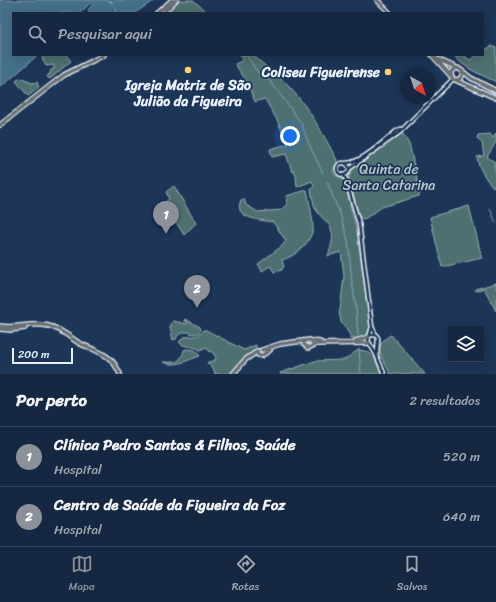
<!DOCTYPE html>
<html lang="pt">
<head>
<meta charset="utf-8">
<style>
  :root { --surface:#162841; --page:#23344c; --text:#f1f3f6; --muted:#9ea6b1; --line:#35445a; --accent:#8c9099 }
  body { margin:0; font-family:Sriracha,sans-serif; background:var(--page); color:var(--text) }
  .controls { position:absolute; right:12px; bottom:12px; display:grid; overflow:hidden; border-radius:0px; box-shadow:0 2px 10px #0003 }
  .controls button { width:36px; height:36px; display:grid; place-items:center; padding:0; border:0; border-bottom:1px solid var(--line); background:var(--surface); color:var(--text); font:20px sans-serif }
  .compass { position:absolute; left:400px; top:68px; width:36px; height:36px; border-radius:50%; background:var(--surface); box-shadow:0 2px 10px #0003; rotate:141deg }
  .scale { position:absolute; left:12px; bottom:10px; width:61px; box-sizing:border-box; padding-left:4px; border:2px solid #e8f1f8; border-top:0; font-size:11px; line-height:14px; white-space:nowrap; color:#e8f1f8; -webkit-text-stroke:3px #1d3557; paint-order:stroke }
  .you { position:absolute; left:290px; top:136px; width:14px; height:14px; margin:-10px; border:3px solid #fff; border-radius:50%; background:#1a73e8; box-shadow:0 0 0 6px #1a73e833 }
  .badge { display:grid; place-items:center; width:26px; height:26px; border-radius:50%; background:var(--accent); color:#fff; font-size:13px; font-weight:700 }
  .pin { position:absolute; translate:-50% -33px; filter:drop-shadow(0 1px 2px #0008) }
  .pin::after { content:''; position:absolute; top:21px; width:14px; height:12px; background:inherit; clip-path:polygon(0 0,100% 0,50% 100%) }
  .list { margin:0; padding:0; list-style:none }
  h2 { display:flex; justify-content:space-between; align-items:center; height:52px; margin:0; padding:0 16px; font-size:17px }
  h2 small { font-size:13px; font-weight:400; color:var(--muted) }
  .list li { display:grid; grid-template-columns:26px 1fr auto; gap:12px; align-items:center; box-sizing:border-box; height:60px; padding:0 16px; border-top:1px solid var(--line) }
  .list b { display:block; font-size:15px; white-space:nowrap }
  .list p { margin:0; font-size:13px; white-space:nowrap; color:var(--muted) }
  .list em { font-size:13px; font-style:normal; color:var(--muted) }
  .icon { flex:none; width:22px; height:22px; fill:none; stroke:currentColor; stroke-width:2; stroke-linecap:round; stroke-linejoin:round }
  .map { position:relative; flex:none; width:496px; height:374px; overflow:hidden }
  .search { position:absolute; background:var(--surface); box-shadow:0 2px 10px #0003; left:12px; right:12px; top:12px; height:44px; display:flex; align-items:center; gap:10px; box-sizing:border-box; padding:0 14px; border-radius:0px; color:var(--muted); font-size:15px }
  .sheet { height:172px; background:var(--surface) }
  nav { display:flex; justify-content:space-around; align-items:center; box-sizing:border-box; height:56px; border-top:1px solid var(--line); background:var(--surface); font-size:11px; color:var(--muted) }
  nav a { display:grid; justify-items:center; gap:2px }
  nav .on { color:var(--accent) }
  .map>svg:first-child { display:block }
</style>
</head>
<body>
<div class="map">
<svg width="496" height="374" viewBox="0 0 496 374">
  <rect width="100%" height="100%" fill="#1d3557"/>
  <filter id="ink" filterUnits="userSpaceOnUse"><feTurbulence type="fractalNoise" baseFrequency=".025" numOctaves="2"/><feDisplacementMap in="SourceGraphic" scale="8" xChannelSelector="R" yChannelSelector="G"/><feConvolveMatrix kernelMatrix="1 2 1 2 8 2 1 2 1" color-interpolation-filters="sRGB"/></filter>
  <g filter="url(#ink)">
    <!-- green -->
    <path fill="#507070" stroke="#9cb0b4" d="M178 0H193L208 13H171L168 11V9Z
      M492 46 496 48V82C484 76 461 67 454 55H463L470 60 477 55H483V51Z
      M45 55H66L71 61 50 79 47 77 49 74H50L51 70 54 69V65L46 66 42 58Z
      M240 55H253C265 67 279 75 290 88 310 109 323 134 337 160V163L333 171 336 176H340L344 181 357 231 370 327C368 338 360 338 350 339V335L341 322 339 312 340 310 344 276 341 252 328 256C331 246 336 235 329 225 325 220 320 216 316 210 313 204 312 195 311 189L314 186 312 181 297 187 296 176 294 171H292L286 154 272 157 270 149 288 144 277 120 266 101 264 99 255 102 247 82 235 64 242 61Z
      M20 78 32 83 37 82 39 88 28 96 16 81Z
      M400 133 403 134 409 144 411 152 420 193 419 196 382 207 366 218 362 219 359 216 349 177 353 168 366 160Z
      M496 133V142L487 157 495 162V164L494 165 496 173V184L493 187C485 178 479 169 477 157L484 156 482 143 477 139 478 135 490 134 493 138Z
      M174 186 196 223 184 235 164 203 169 199 166 192Z
      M307 190C309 202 313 216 313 228 311 243 296 256 282 260L284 267 282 268V270L274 272 270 266 262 271 258 264 282 246 286 241 273 222C261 220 232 219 241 200L244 199 246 205 258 212 281 210 287 204 286 196Z
      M469 206 482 258 442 267 430 217Z
      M496 283V311L484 288 476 291 475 289Z
      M185 319 200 327 201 330C198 334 196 334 191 334L190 332C184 332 178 333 176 339L173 340 170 327 173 321 187 324 188 322 184 321Z
      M204 330H206L244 350 256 345V350L240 363 231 374H214L215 373 213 368 212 369 209 364H207L208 362 212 361 214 362 216 357 211 351 210 352 206 347 200 350C193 345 184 348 179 342L184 337C193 336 198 338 204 330Z
      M391 335 425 374H390C384 359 370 346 391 335Z
      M187 349 195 350 200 356C187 360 176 368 163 362 174 362 181 364 184 350Z
      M358 350C375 351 375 360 381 374H280V373L315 361 344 360Z"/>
    <!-- water -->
    <path fill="#446f8a" stroke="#86a3b6" d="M0 0H154L135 13H91L88 10 92 5 90 3 80 13H13V55H38L0 88Z"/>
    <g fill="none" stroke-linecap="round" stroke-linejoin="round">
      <!-- stream -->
      <path stroke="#86a3b6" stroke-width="1" d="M246 55 259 74 271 82 301 123 309 144 323 173
        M327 182 340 214 348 240 352 282 356 309 358 335
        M490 209 496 223
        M359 349 361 374"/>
      <!-- ferry -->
      <path stroke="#afc4d2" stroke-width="1" stroke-dasharray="5 4" stroke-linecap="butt" d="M109 0 116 8 117 13"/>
      <defs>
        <path id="minor" d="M337 169a6 6 0 1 1 12 0a6 6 0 1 1-12 0Z
          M346 163C361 164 386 139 398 130L401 129
          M349 169 400 132 453 79
          M343 175 346 179 359 224 372 327 376 335
          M372 327 368 341 376 354 384 374
          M370 335H376L378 338 377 353"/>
        <path id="major" d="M377 0 390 13
          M157 13 172 0
          M163 13 176 0
          M432 55 451 76
          M435 58 461 70C464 74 462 79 456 80
          M458 68H455L451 72V76L453 79 496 98
          M461 70 471 78 496 91
          M0 125 64 75 104 55
          M0 326C14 329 29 323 43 325 57 326 68 336 79 343 89 348 101 351 110 359 115 363 117 368 120 374
          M0 329 11 330 25 328
          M304 341V344L308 348 316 344 369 343
          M312 341 320 342
          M356 341 368 337
          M262 350 280 344 310 340 312 342
          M257 352 258 355 261 356 270 350
          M233 374 245 360 258 351"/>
      </defs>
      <!-- minor casing -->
      <use href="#minor" stroke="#e8f1f8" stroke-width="5.5"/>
      <!-- major casing -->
      <use href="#major" stroke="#e8f1f8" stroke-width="6"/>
      <!-- minor -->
      <use href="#minor" stroke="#1d3557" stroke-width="2.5"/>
      <!-- major -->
      <use href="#major" stroke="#6b7074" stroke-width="3.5"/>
    </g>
  </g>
  <!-- markers -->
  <g fill="#ffd166" stroke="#1d3557" stroke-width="1.5">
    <circle cx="188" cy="70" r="4"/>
    <circle cx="388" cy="72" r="4"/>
  </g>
  <g text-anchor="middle" stroke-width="3.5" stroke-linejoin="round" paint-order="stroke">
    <!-- poi labels -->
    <g font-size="14" font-weight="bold" fill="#e8f1f8" stroke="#1d3557" text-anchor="end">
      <text x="380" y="77">Coliseu Figueirense</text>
      <text x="188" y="90" text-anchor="middle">Igreja Matriz de São<tspan x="188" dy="16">Julião da Figueira</tspan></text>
    </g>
    <!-- park labels -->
    <g font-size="14" fill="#b3c4c8" stroke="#1d3557">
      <text x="389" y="174">Quinta de<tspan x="389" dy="16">Santa Catarina</tspan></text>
    </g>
  </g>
</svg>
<div class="controls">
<button><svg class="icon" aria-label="layers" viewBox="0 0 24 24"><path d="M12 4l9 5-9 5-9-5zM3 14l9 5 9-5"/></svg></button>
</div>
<svg class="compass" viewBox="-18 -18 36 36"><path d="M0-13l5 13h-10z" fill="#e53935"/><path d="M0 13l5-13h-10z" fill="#9ea6b1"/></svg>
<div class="scale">200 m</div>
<div class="you"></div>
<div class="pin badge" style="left:166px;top:234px">1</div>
<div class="pin badge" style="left:197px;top:308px">2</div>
<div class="search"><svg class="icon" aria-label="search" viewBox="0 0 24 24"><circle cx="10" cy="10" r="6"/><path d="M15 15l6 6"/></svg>Pesquisar aqui</div>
</div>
<section class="sheet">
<h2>Por perto<small>2 resultados</small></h2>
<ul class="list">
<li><span class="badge">1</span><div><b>Clínica Pedro Santos &amp; Filhos, Saúde</b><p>Hospital</p></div><em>520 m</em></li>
<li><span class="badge">2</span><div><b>Centro de Saúde da Figueira da Foz</b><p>Hospital</p></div><em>640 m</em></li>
</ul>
</section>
<nav>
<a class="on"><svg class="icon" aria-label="map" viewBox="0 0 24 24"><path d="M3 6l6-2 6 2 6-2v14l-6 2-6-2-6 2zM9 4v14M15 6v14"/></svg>Mapa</a>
<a><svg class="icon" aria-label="directions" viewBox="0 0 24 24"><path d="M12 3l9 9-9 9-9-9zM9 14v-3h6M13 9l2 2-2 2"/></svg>Rotas</a>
<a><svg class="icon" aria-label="saved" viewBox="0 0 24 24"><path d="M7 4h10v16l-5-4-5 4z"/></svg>Salvos</a>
</nav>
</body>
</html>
